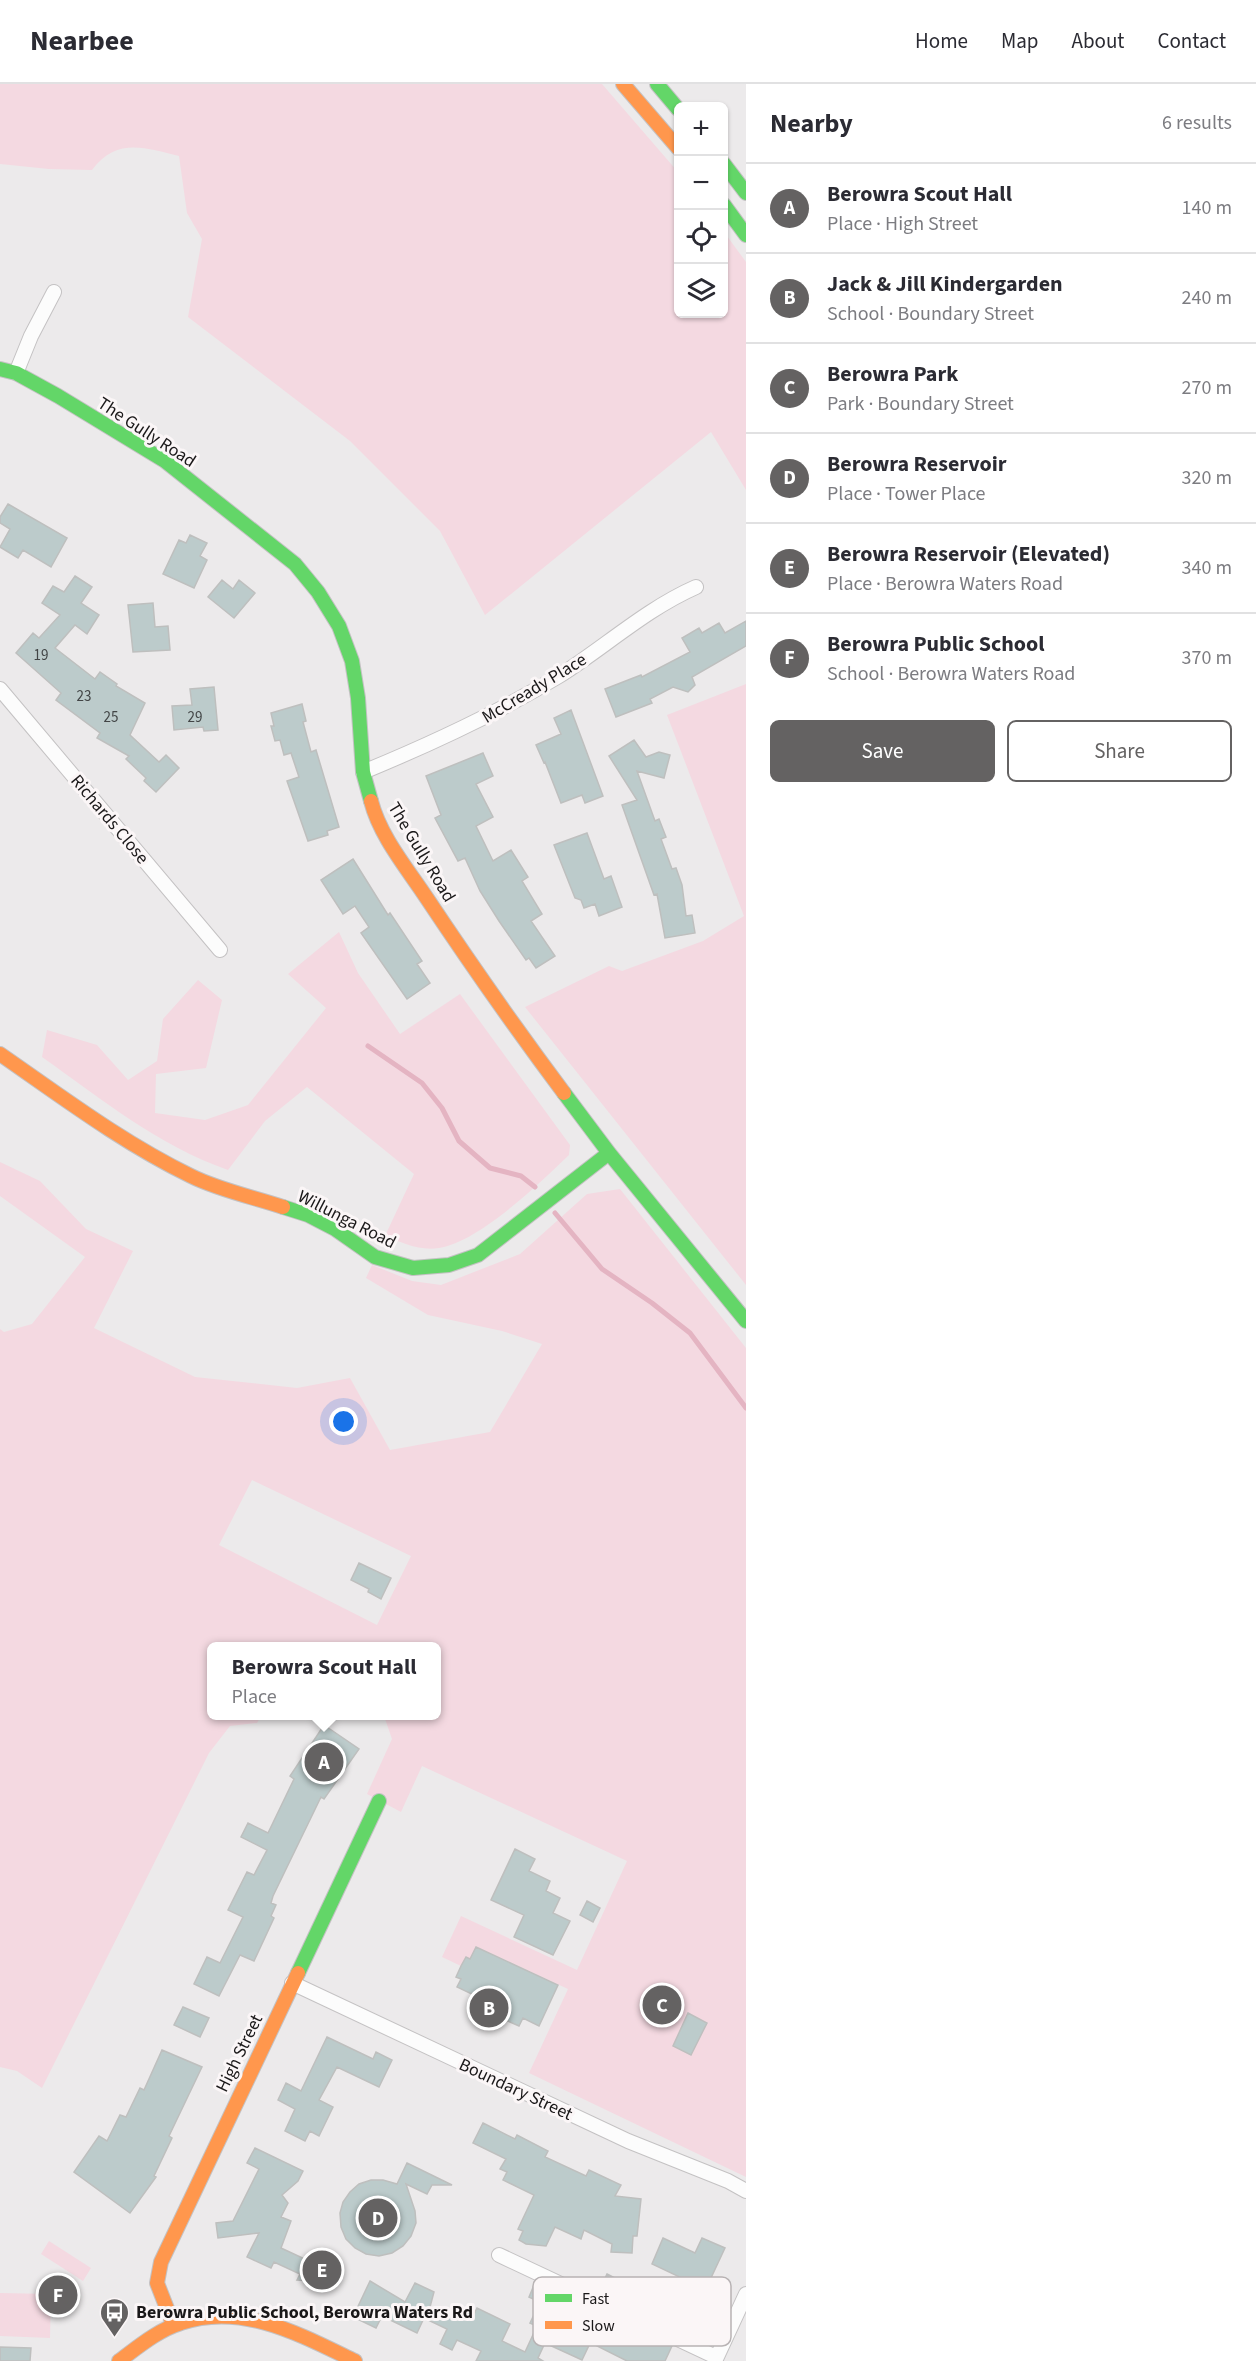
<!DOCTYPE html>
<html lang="en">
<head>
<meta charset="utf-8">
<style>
  :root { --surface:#fff; --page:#f2f2f3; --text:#2b2b33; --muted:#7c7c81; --line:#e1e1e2; --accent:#646262 }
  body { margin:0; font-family:"Source Sans 3",sans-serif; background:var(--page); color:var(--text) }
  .controls { position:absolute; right:18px; top:18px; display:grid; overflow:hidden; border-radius:9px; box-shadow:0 2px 4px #0004 }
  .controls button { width:54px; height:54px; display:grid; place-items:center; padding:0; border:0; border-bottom:2px solid var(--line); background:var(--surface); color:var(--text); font:30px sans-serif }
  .you { position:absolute; left:344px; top:1338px; width:21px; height:21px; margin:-15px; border:4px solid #fff; border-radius:50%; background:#1a73e8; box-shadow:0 0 0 9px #1a73e833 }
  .badge { display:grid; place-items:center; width:39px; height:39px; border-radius:50%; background:var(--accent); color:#fff; font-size:20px; font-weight:700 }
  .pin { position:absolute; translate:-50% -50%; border:3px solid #fff; box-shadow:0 2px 6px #0006 }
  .popup { position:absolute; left:207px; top:1558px; width:234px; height:78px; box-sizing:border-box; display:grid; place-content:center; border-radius:9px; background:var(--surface); filter:drop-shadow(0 2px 4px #0005); font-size:20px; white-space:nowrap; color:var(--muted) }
  .popup b { font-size:22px; color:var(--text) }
  .popup::after { content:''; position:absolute; left:50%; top:100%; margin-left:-12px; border:12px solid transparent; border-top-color:var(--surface) }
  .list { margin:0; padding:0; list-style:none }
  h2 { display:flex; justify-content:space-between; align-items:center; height:78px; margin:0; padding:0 24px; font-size:26px }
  h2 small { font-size:20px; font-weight:400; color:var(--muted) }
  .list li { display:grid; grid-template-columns:39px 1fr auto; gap:18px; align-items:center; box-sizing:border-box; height:90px; padding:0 24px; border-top:2px solid var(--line) }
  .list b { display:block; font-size:22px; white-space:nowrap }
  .list p { margin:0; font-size:20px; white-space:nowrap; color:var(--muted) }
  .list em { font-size:20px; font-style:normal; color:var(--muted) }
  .actions { display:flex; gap:12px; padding:18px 24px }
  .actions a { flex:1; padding:14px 0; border:2px solid var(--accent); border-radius:9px; text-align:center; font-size:21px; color:var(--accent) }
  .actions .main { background:var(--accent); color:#fff }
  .icon { flex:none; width:33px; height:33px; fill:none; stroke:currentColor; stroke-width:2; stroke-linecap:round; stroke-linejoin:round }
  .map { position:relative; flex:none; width:746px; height:2277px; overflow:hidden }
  header { display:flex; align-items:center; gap:36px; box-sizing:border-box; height:84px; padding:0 30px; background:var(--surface); border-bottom:2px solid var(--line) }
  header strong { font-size:28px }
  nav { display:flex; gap:33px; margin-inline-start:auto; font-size:21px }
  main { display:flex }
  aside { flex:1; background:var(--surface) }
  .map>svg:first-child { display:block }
</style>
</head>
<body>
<header>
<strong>Nearbee</strong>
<nav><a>Home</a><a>Map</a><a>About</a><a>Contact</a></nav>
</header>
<main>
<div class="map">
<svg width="746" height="2277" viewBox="0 0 746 2277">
  <rect width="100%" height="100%" fill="#eceaeb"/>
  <!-- green -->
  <path fill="#f4d9e1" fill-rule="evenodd" d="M0 0H602L678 88V230H724V148L746 178V406L711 348 485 531 440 447 350 357 188 233 202 155 187 129 179 72C145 64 117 53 92 86L49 85 0 80Z
    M746 600V1201L525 923 609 882 622 887 703 857 744 832 667 631Z
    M339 848 358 889 400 950 460 910 570 1061 569 1071C540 1099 479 1158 439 1164 419 1167 403 1159 385 1152L414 1090 307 1003 265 1037 228 1086C157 1061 103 1016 42 973L47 946 97 961 128 996 157 977 163 935 198 896 222 916 206 984 156 990 155 1029 205 1036 248 1021 326 924 288 890Z
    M0 1078 40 1097 86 1145 133 1167 94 1244 195 1293 297 1304 350 1294 390 1366 490 1348 542 1260 502 1247 428 1231 366 1194 372 1181 412 1197 441 1201 520 1170 587 1110 620 1105 746 1264V2093L529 1989 568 1905 477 1863 470 1875 466 1873 461 1882 442 1873 461 1832 577 1886 627 1777 422 1682 401 1728 367 1710 392 1655 384 1632H436V1562H212V1632H261L257 1639 230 1642 209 1669 42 2004 17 1987 0 1983V1245L4 1248 32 1240 85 1173 0 1112ZM252 1396 411 1472 377 1541 219 1461Z
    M49 2157 91 2184 83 2197 41 2170Z
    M0 2209 51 2210 50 2254 0 2252Z"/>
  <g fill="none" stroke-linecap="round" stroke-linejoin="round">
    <!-- stream -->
    <path stroke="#e4b4c2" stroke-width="5" d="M368 962 422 999 442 1024 459 1057 490 1084 521 1092 535 1103
      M555 1129 602 1185 652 1219 690 1249 746 1324"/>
  </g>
  <!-- building -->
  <path fill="#bccbcb" stroke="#bebfbe" stroke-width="1.5" d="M8 420 67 454 51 483 23 466 18 474 0 463 10 445 0 439V433Z
    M190 451 207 459 200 472 207 476 194 504 163 490 179 456 186 459Z
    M75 492 92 503 81 519 99 531 87 550 75 541 55 564 95 595 100 588 117 600 116 602 145 619 130 651 159 678 166 671 179 684 156 708 144 697 146 694 126 675 129 672 97 654 100 649 56 616 61 609 16 569 33 549 39 554 60 531 42 519 53 502 64 508Z
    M222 496 233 505 239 496 255 509 234 534 208 513Z
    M153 519 155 543 168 542 170 566 133 568 128 521Z
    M746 537V562L692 593 695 601 688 608 673 603 650 615 652 619 616 633 605 605 641 591 642 593 690 568 682 554 699 544 702 549 719 539 725 549Z
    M214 603 218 646 204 647 203 643 174 646 172 622 192 621 190 605Z
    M302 620 306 637 303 638 311 668 316 666 339 743 327 747 328 751 308 757 287 697 299 693 291 669 284 671 280 656 275 657 271 642H274L271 629Z
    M571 626 603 712 585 719 582 711 561 719 545 678 544 679 536 661 561 650 554 634Z
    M634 656 646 673 659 668 670 671 664 694 637 687 655 737 659 735 666 753 661 755 672 785 676 784 682 801 686 832 692 831 695 849 665 854 657 810 654 811 622 721 637 716 609 672Z
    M483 669 493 692 476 700 493 733 476 742 493 777 511 766 528 793 522 797 542 830 531 837 555 872 536 884 529 874 526 876 499 837 480 807 465 774 458 777 435 734 441 731 426 692Z
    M587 749 604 795 611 792 622 823 599 832 595 820 584 824 581 816 575 814 554 761Z
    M353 775 388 831 390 829 422 877 417 880 430 899 407 915 361 849 369 843 355 822 343 830 321 796Z
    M359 1479 391 1494 381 1515 368 1508 369 1505 351 1496Z
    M324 1641 359 1665 324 1715 321 1713 273 1812 271 1819 276 1821 271 1832 274 1834 254 1877 240 1871 219 1912 194 1900 207 1873 220 1879 243 1833 228 1826 247 1788 254 1791 267 1766 241 1753 248 1739 268 1749 294 1695 290 1692Z
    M515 1765 535 1775 529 1787 550 1797 546 1807 560 1814 553 1829 570 1837 553 1871 514 1853 524 1831 491 1816Z
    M587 1817 600 1824 593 1838 580 1831Z
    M476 1863 558 1901 539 1942 523 1934 519 1942 470 1920 474 1911 457 1903 461 1895 456 1893 461 1882 466 1873 470 1875Z
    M183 1923 209 1934 200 1953 174 1941Z
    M688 1929 707 1939 691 1971 673 1962Z
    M327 1953 373 1975 376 1968 392 1976 379 2003 337 1983 319 2016 333 2023 319 2052 310 2047 305 2057 285 2047 295 2025 278 2016 286 1999 301 2007Z
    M162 1966 202 1983 169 2052 172 2054 154 2092 156 2093 130 2129 74 2088 99 2052 107 2057 120 2031 126 2033 140 2004 144 2006Z
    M483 2039 515 2055 517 2051 548 2067 545 2073 586 2092 589 2086 621 2101 615 2112 641 2115 637 2152H633L632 2169 611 2168 612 2160 584 2146 581 2155 555 2143 546 2162 526 2160 519 2156 523 2147 518 2145 534 2111 503 2096 507 2088 500 2085 506 2075 473 2059Z
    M255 2064 303 2087 298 2097 282 2111 288 2119 281 2133 291 2137 281 2164 311 2178 321 2172 334 2178 335 2190 328 2198 297 2196 300 2190 274 2178 271 2184 247 2173 259 2149 218 2154 216 2139 233 2137 259 2085 247 2079Z
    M407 2079 452 2101H432L427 2110 406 2100 415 2127 416 2139 411 2152 403 2162 392 2169 379 2172 366 2170 355 2164 346 2155 341 2143 340 2129 343 2118 350 2108 359 2100 371 2096H383L397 2100Z
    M663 2154 695 2169 702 2154 725 2164 703 2211 681 2201 684 2195 652 2180Z
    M607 2190 619 2196 611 2210 600 2205Z
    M370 2197 405 2218 415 2199 434 2208 430 2223 456 2236 462 2224 474 2230 477 2224 510 2240 502 2257 525 2268 537 2242 530 2239 540 2218 529 2213 534 2201 566 2216 556 2238 592 2255 582 2276 545 2259 538 2274 543 2277H476L481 2267 457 2256 452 2266 440 2260 447 2245 424 2234 417 2249 382 2232 376 2244 353 2233Z
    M607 2236 657 2261 660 2257 672 2262 665 2277H627L595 2261Z
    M0 2263 31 2264 30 2277H0Z"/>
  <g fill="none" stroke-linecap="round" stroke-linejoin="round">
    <defs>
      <path id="street" d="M16 289 31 252 54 208
        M0 605 220 866
        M363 688C431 660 496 630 559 592 605 563 646 525 696 503
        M292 1899 628 2057 728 2097 746 2107
        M499 2171 716 2273
        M715 2277 746 2210"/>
      <path id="fast" d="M657 0 678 25
        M724 80 746 109
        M724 121 746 151
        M0 285 16 289 58 312 165 377 295 480 318 508 339 542 352 577 358 614 363 688 371 717
        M564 1009 609 1069 746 1237
        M283 1123 308 1131 335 1145 375 1173 413 1184 449 1181 478 1171 609 1069
        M298 1889 379 1717"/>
      <path id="slow" d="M623 0 678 64
        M371 717C380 752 406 783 426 813 470 879 516 945 564 1009
        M0 970C62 1013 123 1059 191 1092 219 1106 253 1113 283 1123
        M173 2240 157 2199 161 2178 298 1889
        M119 2277C138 2263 158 2246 181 2239 242 2218 301 2251 355 2277"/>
    </defs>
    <!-- street casing -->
    <use href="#street" stroke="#c4c2c3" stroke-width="16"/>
    <!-- fast casing -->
    <use href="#fast" stroke="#c4c2c3" stroke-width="16"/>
    <!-- slow casing -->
    <use href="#slow" stroke="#c4c2c3" stroke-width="16"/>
    <!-- street -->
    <use href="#street" stroke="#fcfcfc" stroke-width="14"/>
    <!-- fast -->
    <use href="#fast" stroke="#63d668" stroke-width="14"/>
    <!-- slow -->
    <use href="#slow" stroke="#ff974d" stroke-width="14"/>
  </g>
  <!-- icons -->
  <defs>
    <symbol id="bus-pin" viewBox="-11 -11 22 30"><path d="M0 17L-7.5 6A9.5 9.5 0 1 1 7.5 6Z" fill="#646262" stroke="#fbf6f7"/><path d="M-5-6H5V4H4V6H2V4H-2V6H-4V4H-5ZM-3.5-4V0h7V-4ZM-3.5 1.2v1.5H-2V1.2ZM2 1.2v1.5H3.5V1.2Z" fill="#fff"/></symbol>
  </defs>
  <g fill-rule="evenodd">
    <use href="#bus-pin" x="98" y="2212" width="33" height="45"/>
  </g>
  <g text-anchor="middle" stroke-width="6" stroke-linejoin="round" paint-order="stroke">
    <!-- number labels -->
    <g font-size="15" fill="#424546">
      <text x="41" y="576">19</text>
      <text x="84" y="617">23</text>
      <text x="111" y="638">25</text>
      <text x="195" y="638">29</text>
    </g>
    <!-- street labels -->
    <g font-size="18" fill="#1a1819" stroke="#fbf6f7">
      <text transform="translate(147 348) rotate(33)" y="6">The Gully Road</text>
      <text transform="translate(534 604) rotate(-31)" y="6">McCready Place</text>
      <text transform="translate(110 735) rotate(50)" y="6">Richards Close</text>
      <text transform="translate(422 768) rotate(59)" y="6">The Gully Road</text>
      <text transform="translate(347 1135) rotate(27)" y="6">Willunga Road</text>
      <text transform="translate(239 1969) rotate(-64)" y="6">High Street</text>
      <text transform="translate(516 2005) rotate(25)" y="6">Boundary Street</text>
    </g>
    <!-- poi labels -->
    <g font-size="18" font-weight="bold" fill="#1a1819" stroke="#fbf6f7" text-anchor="start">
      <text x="136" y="2234">Berowra Public School, Berowra Waters Rd</text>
    </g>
  </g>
  <!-- legend -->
  <rect x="533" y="2193" width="198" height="69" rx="9" fill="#fbf6f7" stroke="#b8b3b4" stroke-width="1.5"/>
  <rect x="545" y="2210" width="27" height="8" fill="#63d668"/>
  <rect x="545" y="2237" width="27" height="8" fill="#ff974d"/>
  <g font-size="16" fill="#1a1819">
    <text x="582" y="2220">Fast</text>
    <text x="582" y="2247">Slow</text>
  </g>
</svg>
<div class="controls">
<button>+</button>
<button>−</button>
<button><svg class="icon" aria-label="locate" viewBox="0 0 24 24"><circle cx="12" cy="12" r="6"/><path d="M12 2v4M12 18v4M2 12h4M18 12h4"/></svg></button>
<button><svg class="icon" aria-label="layers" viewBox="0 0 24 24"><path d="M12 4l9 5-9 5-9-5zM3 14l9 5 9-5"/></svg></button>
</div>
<div class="you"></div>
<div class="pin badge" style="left:324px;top:1678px">A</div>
<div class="popup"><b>Berowra Scout Hall</b>Place</div>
<div class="pin badge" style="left:489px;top:1924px">B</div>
<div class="pin badge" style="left:662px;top:1921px">C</div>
<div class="pin badge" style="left:378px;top:2134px">D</div>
<div class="pin badge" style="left:322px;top:2186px">E</div>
<div class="pin badge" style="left:58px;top:2211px">F</div>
</div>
<aside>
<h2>Nearby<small>6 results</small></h2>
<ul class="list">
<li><span class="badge">A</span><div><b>Berowra Scout Hall</b><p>Place · High Street</p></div><em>140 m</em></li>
<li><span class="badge">B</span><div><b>Jack &amp; Jill Kindergarden</b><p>School · Boundary Street</p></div><em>240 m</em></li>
<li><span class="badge">C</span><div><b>Berowra Park</b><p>Park · Boundary Street</p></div><em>270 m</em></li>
<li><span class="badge">D</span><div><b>Berowra Reservoir</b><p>Place · Tower Place</p></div><em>320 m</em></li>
<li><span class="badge">E</span><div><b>Berowra Reservoir (Elevated)</b><p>Place · Berowra Waters Road</p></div><em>340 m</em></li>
<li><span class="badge">F</span><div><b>Berowra Public School</b><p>School · Berowra Waters Road</p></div><em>370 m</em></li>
</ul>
<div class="actions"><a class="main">Save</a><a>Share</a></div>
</aside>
</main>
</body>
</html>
